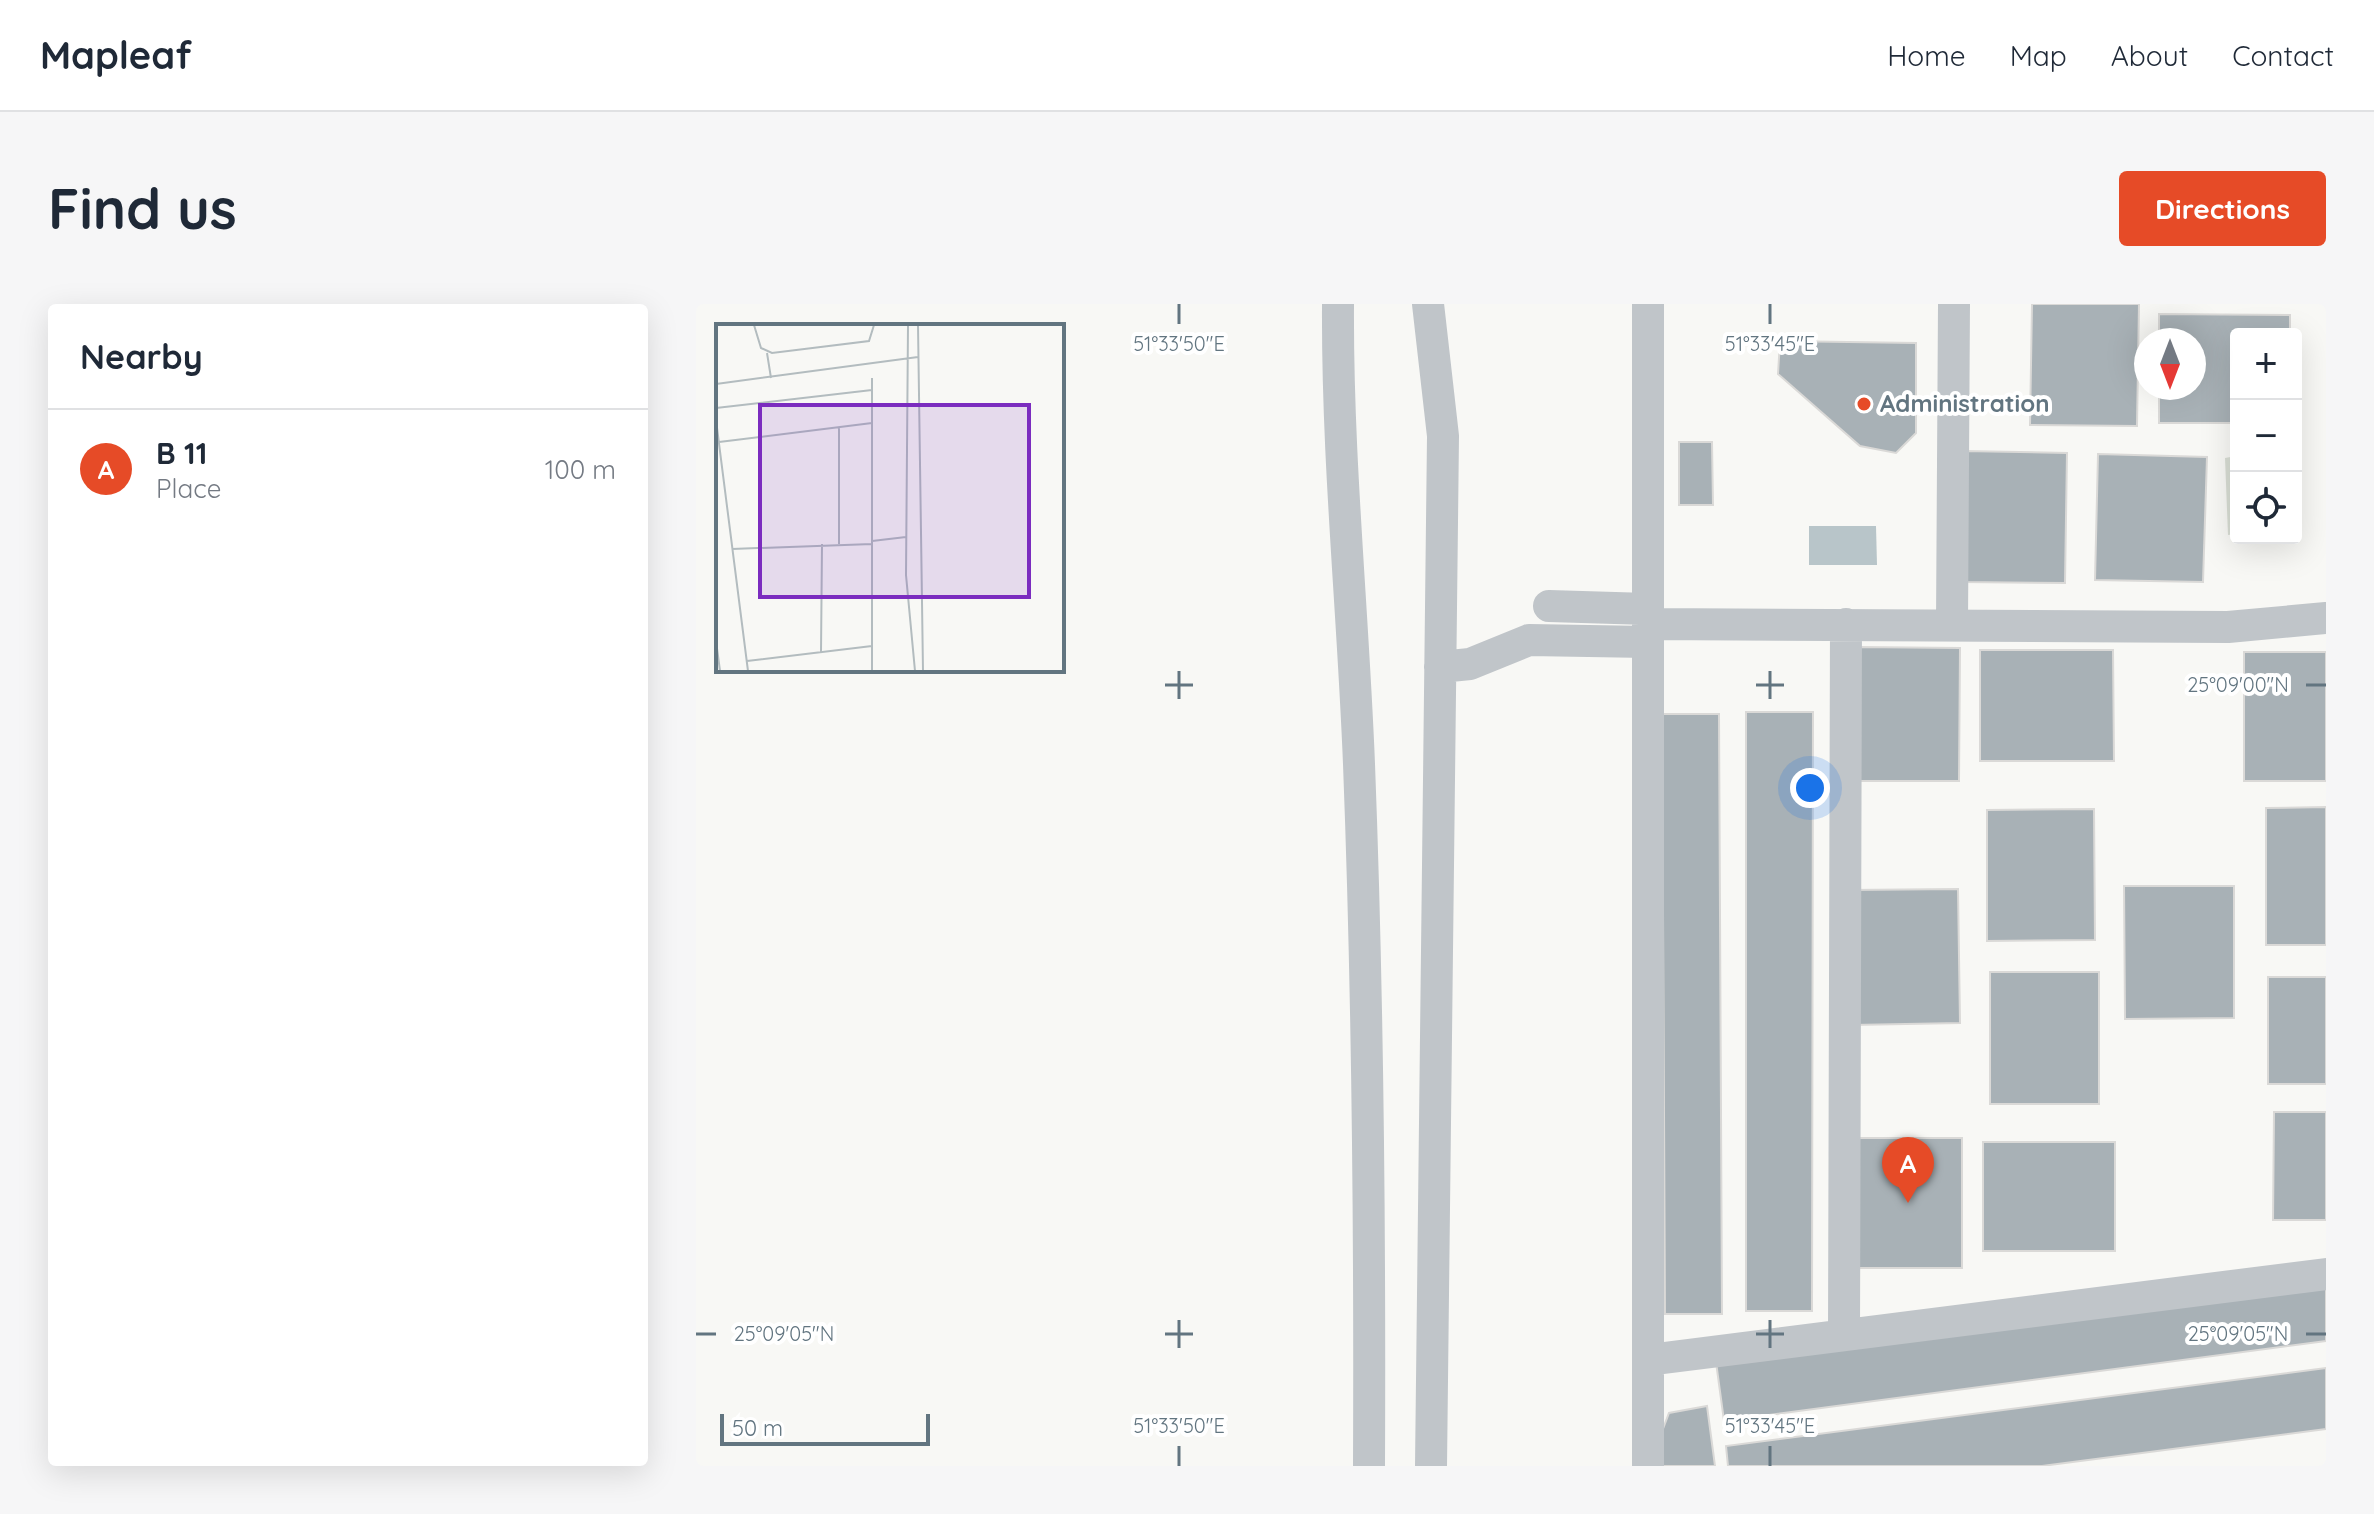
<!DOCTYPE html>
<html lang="en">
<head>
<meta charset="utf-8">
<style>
  :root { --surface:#fff; --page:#f6f6f7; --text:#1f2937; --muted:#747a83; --line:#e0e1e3; --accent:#e64b27 }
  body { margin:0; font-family:Quicksand,sans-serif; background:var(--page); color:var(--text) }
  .controls { position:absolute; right:24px; top:24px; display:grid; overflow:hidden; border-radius:8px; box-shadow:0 8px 32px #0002 }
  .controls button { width:72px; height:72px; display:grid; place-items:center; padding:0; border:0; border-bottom:2px solid var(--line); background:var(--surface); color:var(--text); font:40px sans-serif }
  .compass { position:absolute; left:1438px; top:24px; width:72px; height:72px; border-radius:50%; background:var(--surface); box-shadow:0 8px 32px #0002; rotate:180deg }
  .scale { position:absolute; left:24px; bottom:20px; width:210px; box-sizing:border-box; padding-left:8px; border:4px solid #627580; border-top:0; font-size:22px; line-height:28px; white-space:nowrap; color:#627580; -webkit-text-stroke:6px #fff; paint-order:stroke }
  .you { position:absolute; left:1114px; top:484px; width:28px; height:28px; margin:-20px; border:6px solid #fff; border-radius:50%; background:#1a73e8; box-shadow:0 0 0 12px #1a73e833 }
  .badge { display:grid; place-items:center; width:52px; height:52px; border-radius:50%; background:var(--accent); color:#fff; font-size:26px; font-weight:700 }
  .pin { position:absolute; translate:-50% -66px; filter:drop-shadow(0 2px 4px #0008) }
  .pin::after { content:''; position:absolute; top:42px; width:28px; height:24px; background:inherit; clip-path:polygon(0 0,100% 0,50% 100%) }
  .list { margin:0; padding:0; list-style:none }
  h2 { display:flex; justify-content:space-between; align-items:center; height:104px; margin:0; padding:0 32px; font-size:34px }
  h2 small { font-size:26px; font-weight:400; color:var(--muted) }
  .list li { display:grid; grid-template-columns:52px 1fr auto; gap:24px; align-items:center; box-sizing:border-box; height:120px; padding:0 32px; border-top:2px solid var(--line) }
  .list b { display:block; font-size:30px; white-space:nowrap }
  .list p { margin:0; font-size:26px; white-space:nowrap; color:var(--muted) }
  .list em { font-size:26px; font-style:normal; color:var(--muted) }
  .icon { flex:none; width:44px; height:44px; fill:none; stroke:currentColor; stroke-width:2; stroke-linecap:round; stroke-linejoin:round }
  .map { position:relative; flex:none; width:1630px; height:1162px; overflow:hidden; border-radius:8px }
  header { display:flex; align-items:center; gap:48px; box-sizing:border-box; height:112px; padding:0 40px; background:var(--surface); border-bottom:2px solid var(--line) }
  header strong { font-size:38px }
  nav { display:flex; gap:44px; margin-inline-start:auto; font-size:28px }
  .intro { display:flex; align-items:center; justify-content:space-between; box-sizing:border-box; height:192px; padding:0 48px }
  h1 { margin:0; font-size:56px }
  .button { padding:20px 36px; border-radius:8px; background:var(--accent); color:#fff; font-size:28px; font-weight:700 }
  main { display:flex; gap:48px; padding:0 48px }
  aside { flex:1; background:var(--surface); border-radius:8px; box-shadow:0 8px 32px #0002 }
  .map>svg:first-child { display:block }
</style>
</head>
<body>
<header>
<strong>Mapleaf</strong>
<nav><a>Home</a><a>Map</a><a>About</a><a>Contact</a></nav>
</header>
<div class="intro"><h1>Find us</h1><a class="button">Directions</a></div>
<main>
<aside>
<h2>Nearby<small></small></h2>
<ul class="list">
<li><span class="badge">A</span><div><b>B 11</b><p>Place</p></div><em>100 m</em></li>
</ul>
</aside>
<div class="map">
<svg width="1630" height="1162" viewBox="0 0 1630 1162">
  <rect width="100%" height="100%" fill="#f8f8f5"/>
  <!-- green -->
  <path fill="#d8ddd4" d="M1540 152V230L1532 231 1529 154Z"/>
  <!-- water -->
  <path fill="#b8c5c9" d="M1113 222H1180L1181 261H1113Z"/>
  <!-- building -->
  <path fill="#a8b1b6" stroke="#dad9d7" stroke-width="2" d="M1336 0H1443L1441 122 1334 121Z
    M1463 10 1594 11V30H1540V119H1463V84H1498V36H1463Z
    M1084 37 1220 39V129L1200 149 1164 142 1082 70Z
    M983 138H1016L1017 201H983Z
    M1267 147 1371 149 1369 279 1265 278Z
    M1402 150 1511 153 1507 278 1399 276Z
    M1161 343 1264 344 1263 477H1161Z
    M1284 346H1417L1418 457H1284Z
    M1548 348H1630V477H1548Z
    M1050 408H1117L1116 1007H1050Z
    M966 410H1023L1026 1010H969Z
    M1630 503V641H1570V504Z
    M1398 505 1399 636 1291 637V506Z
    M1428 582H1538V714L1429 715Z
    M1262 585 1264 719 1156 721 1153 586Z
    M1294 668H1403V800H1294Z
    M1572 673H1630V780H1572Z
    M1578 808H1630V916H1577Z
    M1158 834H1266V964H1158Z
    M1287 838H1419V947H1287Z
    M1630 977V1037L1028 1117 1020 1058Z
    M1630 1064V1125L1346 1162H1032L1030 1142Z
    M1011 1102 1019 1162H965L962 1138 973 1109Z"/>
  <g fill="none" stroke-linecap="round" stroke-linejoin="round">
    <!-- minor -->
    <path stroke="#c0c5c9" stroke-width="32" d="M642 0C641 154 657 306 663 460 672 694 674 928 673 1162
      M732 0 747 132 735 1162
      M952 0V1162
      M853 302 952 305
      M952 320 1532 323 1630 314
      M1256 320 1258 0
      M744 363 774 360 833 336 952 338
      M1148 1031 1150 320
      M952 1056 1630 970"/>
  </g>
  <!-- ticks -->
  <path fill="none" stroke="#627580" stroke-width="3" d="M483 0V20M1074 0V20M483 367V395M1074 367V395M469 381H497M1060 381H1088M1610 381H1630M483 1016V1044M1074 1016V1044M0 1030H20M469 1030H497M1060 1030H1088M1610 1030H1630M483 1142V1162M1074 1142V1162"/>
  <!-- markers -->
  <circle fill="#e64b27" stroke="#fff" stroke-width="3" cx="1168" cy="100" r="8"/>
  <g text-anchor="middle" stroke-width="8" stroke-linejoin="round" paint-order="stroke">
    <!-- poi labels -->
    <g font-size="24" font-weight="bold" fill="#627580" stroke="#fff" text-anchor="start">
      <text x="1184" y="108">Administration</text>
    </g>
  </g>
  <!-- overview -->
  <g transform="translate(20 20)">
    <rect width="348" height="348" fill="#f8f8f5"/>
    <path fill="none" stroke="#b3bcbf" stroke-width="2" d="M38 1 45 24 56 29 153 17 158 1M192 1 190 251 199 347M202 1 207 347M51 29 55 54M156 54V347M0 60 202 33M0 84 156 66M0 96 32 347M3 118 156 99M156 217 190 213M123 220V103M16 225 156 220M0 317 4 347M105 328 106 220M31 337 156 322"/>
    <path fill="#7b2cbf" fill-opacity="0.15" stroke="#7b2cbf" stroke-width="4" d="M44 81H313V273H44Z"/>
    <rect width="348" height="348" fill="none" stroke="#627580" stroke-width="4"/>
  </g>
  <g font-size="20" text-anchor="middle" fill="#627580" stroke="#fff" stroke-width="8" stroke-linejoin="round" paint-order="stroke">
    <text x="483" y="47">51°33'50"E</text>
    <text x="1074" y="47">51°33'45"E</text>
    <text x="1542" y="388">25°09'00"N</text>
    <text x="1542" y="1037">25°09'05"N</text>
    <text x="88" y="1037">25°09'05"N</text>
    <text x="483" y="1129">51°33'50"E</text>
    <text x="1074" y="1129">51°33'45"E</text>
  </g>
</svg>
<div class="controls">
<button>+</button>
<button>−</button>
<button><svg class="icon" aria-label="locate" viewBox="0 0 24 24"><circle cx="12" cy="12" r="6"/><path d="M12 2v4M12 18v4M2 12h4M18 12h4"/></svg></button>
</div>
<svg class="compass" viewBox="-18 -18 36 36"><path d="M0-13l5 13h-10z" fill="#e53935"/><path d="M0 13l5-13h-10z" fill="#747a83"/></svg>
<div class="scale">50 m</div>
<div class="you"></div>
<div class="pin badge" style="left:1212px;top:899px">A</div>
</div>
</main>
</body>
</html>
